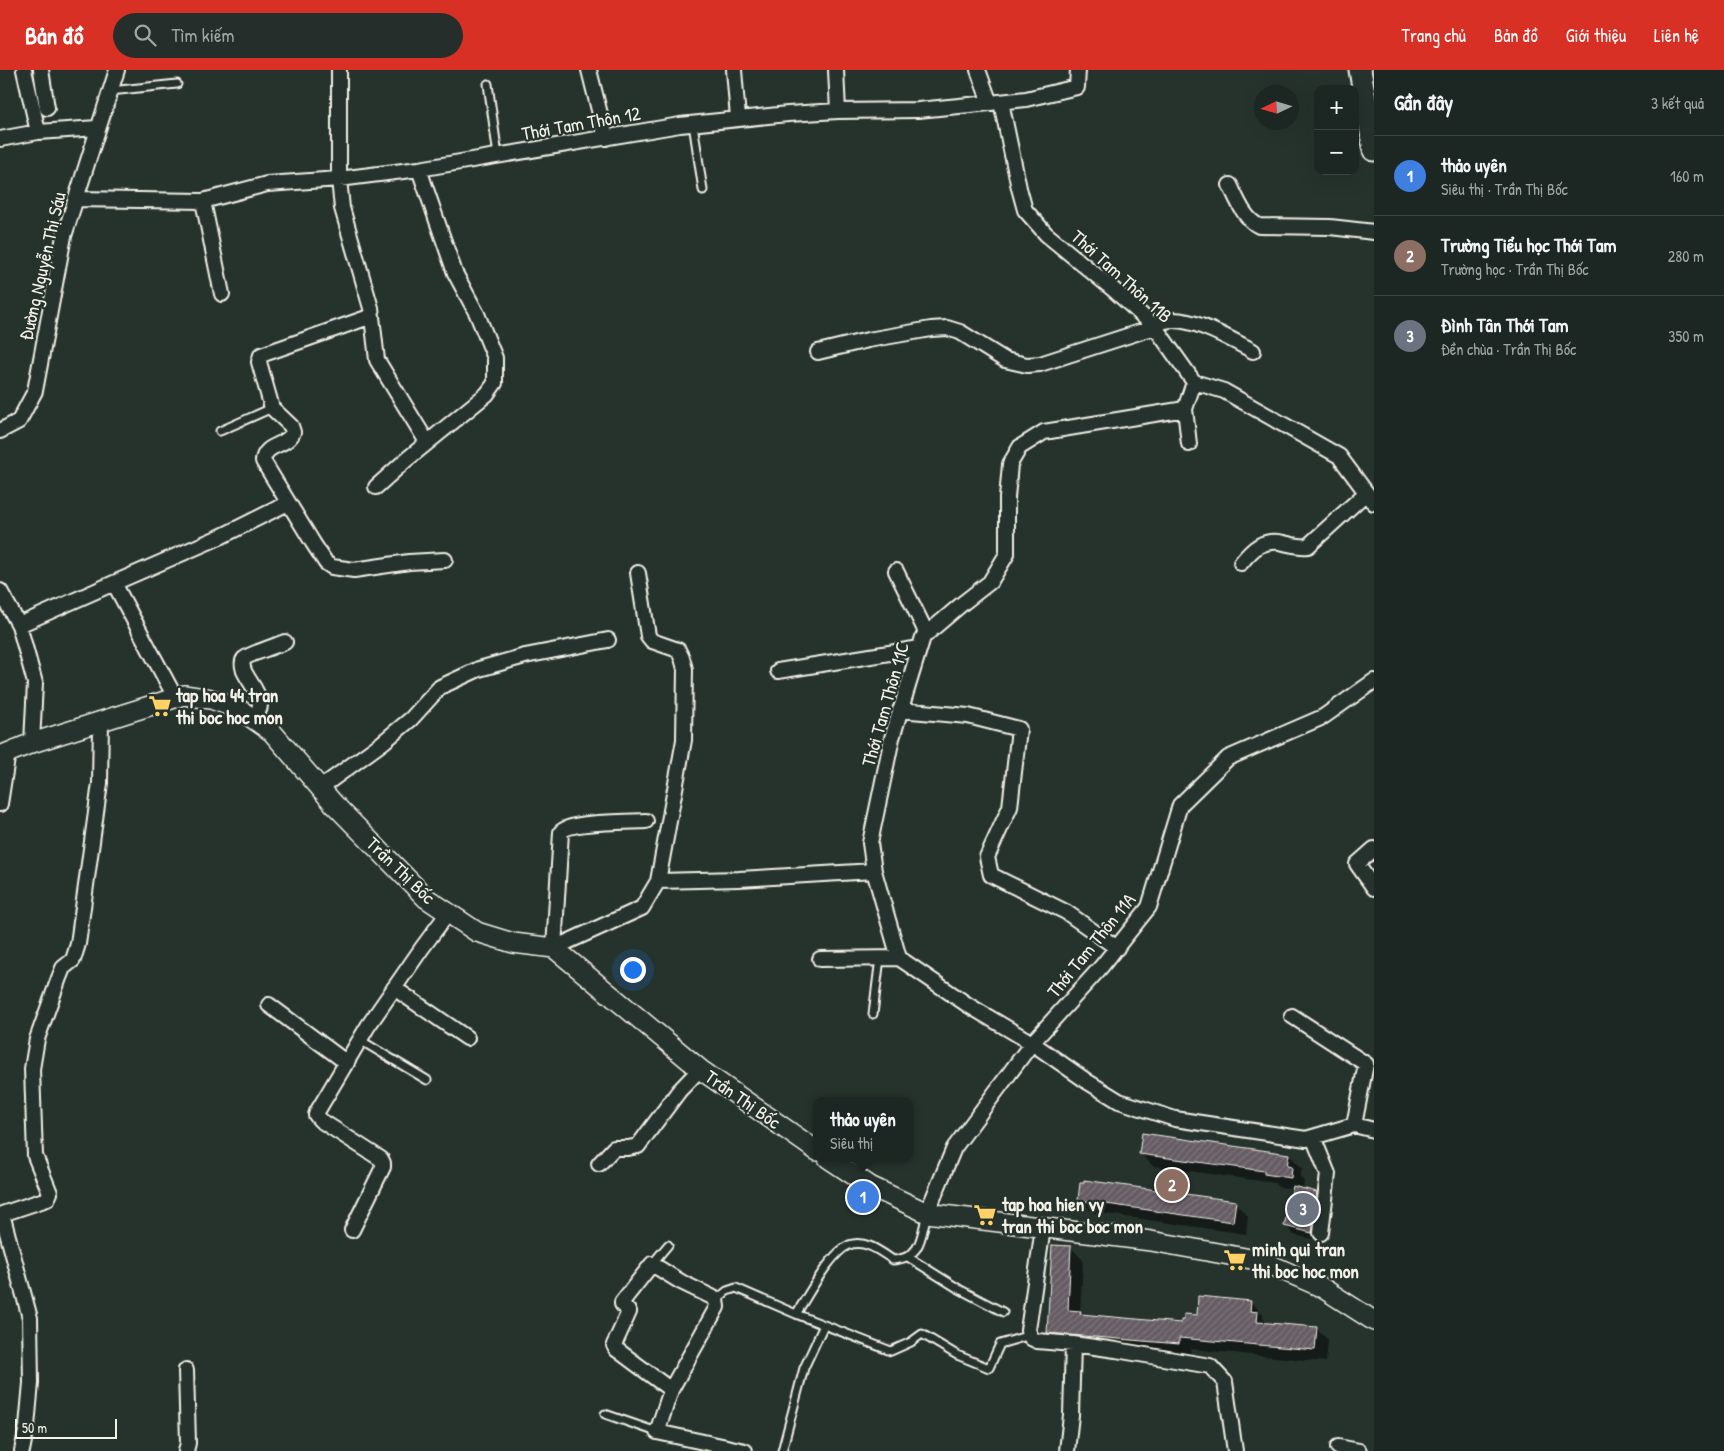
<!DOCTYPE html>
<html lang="vi">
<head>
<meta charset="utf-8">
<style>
  :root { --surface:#1c2622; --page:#252e2a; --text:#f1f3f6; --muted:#a0a5a5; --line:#3a4340; --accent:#d93025 }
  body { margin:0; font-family:"Patrick Hand",sans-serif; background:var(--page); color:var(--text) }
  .controls { position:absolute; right:15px; top:15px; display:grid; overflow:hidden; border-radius:10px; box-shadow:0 5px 20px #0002 }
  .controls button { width:45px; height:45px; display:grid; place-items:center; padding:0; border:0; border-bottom:1px solid var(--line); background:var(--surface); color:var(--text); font:25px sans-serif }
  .compass { position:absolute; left:1254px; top:15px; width:45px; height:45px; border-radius:50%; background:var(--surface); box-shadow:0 5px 20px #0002; rotate:266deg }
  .scale { position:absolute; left:15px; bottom:12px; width:102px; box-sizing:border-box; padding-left:5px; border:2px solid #f4f1e8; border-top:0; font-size:14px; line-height:18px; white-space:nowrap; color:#f4f1e8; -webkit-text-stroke:4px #26332d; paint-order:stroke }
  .you { position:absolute; left:632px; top:899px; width:18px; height:18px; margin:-12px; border:4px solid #fff; border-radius:50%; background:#1a73e8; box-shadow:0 0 0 8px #1a73e833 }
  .badge { display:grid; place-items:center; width:32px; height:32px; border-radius:50%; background:var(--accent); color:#fff; font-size:16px; font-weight:700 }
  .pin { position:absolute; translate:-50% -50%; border:2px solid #fff; box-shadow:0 1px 5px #0006 }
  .popup { position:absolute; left:813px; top:1027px; width:100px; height:65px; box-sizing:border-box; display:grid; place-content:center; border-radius:10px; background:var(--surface); filter:drop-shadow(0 1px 4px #0005); font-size:16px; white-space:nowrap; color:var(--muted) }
  .popup b { font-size:19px; color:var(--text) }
  .popup::after { content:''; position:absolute; left:50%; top:100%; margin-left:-10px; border:10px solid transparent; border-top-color:var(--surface) }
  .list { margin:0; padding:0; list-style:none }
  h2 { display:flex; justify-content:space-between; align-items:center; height:65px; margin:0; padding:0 20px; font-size:21px }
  h2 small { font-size:16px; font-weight:400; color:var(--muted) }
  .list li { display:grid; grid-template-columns:32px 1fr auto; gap:15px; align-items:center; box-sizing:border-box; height:80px; padding:0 20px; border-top:1px solid var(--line) }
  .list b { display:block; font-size:19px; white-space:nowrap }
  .list p { margin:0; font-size:16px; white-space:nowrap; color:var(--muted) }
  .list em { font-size:16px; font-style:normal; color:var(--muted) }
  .icon { flex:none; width:28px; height:28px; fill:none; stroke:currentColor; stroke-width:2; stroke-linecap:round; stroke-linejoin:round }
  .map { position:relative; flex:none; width:1374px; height:1381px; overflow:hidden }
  header { display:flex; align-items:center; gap:30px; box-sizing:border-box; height:70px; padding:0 25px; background:var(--accent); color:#fff }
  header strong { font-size:24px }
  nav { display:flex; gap:28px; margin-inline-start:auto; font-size:18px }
  .search { width:350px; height:45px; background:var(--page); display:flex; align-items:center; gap:12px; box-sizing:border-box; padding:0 18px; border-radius:28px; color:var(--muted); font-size:19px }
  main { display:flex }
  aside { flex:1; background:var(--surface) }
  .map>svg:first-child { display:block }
</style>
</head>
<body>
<header>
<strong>Bản đồ</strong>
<div class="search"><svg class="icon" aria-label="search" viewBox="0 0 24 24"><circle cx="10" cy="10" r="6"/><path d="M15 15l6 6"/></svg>Tìm kiếm</div>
<nav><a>Trang chủ</a><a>Bản đồ</a><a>Giới thiệu</a><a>Liên hệ</a></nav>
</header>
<main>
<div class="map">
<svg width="1374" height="1381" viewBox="0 0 1374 1381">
  <defs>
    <pattern id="building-hatch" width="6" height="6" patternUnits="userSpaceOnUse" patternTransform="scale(1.25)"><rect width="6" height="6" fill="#655d64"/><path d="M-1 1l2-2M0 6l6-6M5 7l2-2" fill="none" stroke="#7c757a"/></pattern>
  </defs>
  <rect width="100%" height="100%" fill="#26332d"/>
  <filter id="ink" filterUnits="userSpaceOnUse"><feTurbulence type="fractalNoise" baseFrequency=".02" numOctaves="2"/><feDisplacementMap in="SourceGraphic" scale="10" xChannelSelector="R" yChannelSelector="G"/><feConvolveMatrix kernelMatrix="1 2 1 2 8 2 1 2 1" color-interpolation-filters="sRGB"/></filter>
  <g filter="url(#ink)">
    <!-- shadow -->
    <path fill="#0007" d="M1140 1083 1289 1085 1302 1098 1300 1107 1304 1111 1303 1120 1316 1123 1326 1133 1322 1171 1294 1165 1285 1155 1294 1119 1278 1117 1275 1113 1153 1096Z
      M1080 1129 1235 1133 1248 1146 1246 1164 1092 1142Z
      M1070 1177 1083 1190 1080 1242 1084 1246 1182 1255 1198 1246 1251 1232 1263 1244V1248L1269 1254 1316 1258 1328 1270 1326 1292 1191 1279V1285L1061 1275 1048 1263Z"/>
    <!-- building -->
    <path fill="url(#building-hatch)" stroke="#f4f1e8" d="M1142 1063 1289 1084 1287 1096 1292 1097 1291 1108 1264 1104V1101L1139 1084Z
      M1084 1110 1236 1131 1233 1152 1078 1130 1080 1113H1084Z
      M1293 1116 1317 1122 1312 1163 1284 1156Z
      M1052 1175 1071 1176 1068 1240 1081 1241 1080 1244 1181 1253V1250H1184V1244L1197 1245 1198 1226 1251 1231 1250 1241 1258 1242 1257 1252 1317 1257 1315 1280 1179 1268V1274L1047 1263Z"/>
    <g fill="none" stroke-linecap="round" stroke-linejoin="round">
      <defs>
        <path id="lane" d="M488 14 498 86
          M110 21 177 14
          M693 54 703 120
          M220 361 272 338
          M873 944 880 888
          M360 970 427 1010
          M908 1187 959 1219 1003 1242
          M652 1194 668 1175
          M716 1230 727 1221 736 1218 796 1244C808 1226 830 1183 849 1175 865 1169 881 1182 893 1190 922 1188 921 1166 927 1143
          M796 1244 891 1281 911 1272 922 1264 957 1285 989 1298 1000 1274 1030 1265
          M605 1344 657 1362
          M782 1381 804 1298 824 1255"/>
        <path id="street" d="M24 0 38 62
          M41 0 47 38
          M339 0V109L342 138 371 238 377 290 427 372
          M589 0 606 68
          M734 0 738 48
          M836 0 838 41
          M978 0 990 33
          M1001 32 1019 118 1025 140 1046 164 1114 220 1155 257 1194 312 1224 321 1339 386 1374 433
          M0 69 38 62 97 58
          M1230 115C1237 129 1244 149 1259 156L1330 157 1374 162
          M75 129 203 131 267 114 339 109 419 99 680 55 788 44 838 41 918 40 990 33 1026 29 1077 17 1078 0
          M203 131 222 224
          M372 246 261 285 259 292 272 338 291 356 293 362C288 377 264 373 263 391L313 473 326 493 332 497 354 500 409 492 445 490
          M818 282 868 270 931 259 947 258 960 262 1005 290 1027 295 1040 294 1155 257C1159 254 1161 252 1165 251 1190 245 1232 270 1253 281
          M1194 312 1185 339 1044 362 1020 377 1010 394 1007 428V484L990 512 963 533 923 567 892 668 870 773 874 801 899 888 968 935 1032 973 1088 1012 1119 1031 1175 1049 1306 1069 1354 1055 1374 1060
          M1185 339 1189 374
          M0 361 19 351 35 321 64 166 117 0
          M376 417 406 390 487 324 495 313V288L477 244 455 203 419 99
          M1241 493C1253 478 1264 468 1284 473 1293 475 1299 477 1308 476L1366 423
          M896 501 927 564
          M638 503 648 566 652 571 678 580 682 588 685 599 684 670 658 811 642 838 554 878 561 762C569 751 630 752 646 751
          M0 521 19 555 35 613 32 673
          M19 555 114 513
          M778 601 920 578
          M175 627 114 513 222 466 288 433
          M900 640 968 646 1019 659 1010 737 987 787 991 805 1066 842 1117 878
          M252 648C271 635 251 616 244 601 243 597 241 593 244 589 247 585 278 575 285 572
          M320 718 382 673 411 649 440 617 479 599 525 586 608 570
          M0 734 8 682
          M1374 779 1357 794 1374 818
          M658 811 739 809 874 801
          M820 889 899 888
          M394 918 467 968
          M269 935 347 993
          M1292 946 1366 994 1354 1055
          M1313 1067 1328 1104 1321 1163
          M599 1094 614 1078H628L638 1076 679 1021 700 999
          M927 1143 954 1078 1032 973 1101 897 1149 837 1180 735 1228 688 1323 647 1374 611
          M1043 1158 1028 1260 1031 1268 1037 1271 1073 1274 1071 1345 1067 1381
          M352 1160 383 1097V1093L381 1089 320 1050 316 1045 317 1042 368 956 422 878 448 843
          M1073 1274 1116 1280 1210 1296 1225 1312 1235 1381
          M671 1320 616 1279 614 1275 629 1242 622 1234V1232L652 1194 681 1212 712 1227 716 1230 717 1237 673 1316 671 1320 657 1362 745 1381
          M1338 1377 1359 1381
          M22 1381 27 1356 31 1313 30 1248 2 1144 47 1129 50 1123 35 1086 32 999 37 969 59 908 63 898 73 890 78 874 100 713 101 651
          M186 1381 188 1373 186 1300"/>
        <path id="secondary" d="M0 686 32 673 184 625 211 629 239 639 272 662 334 734 426 828 477 862 513 873 554 878 701 1000 817 1081
          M828 1088 870 1116 927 1143 1151 1171 1262 1191 1321 1217 1374 1251"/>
        <path id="primary" d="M1360 0 1374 80"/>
      </defs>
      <!-- lane casing -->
      <use href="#lane" stroke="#f4f1e8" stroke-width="11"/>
      <!-- street casing -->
      <use href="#street" stroke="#f4f1e8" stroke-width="18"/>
      <!-- secondary casing -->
      <use href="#secondary" stroke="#f4f1e8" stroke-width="22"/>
      <!-- primary casing -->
      <use href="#primary" stroke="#f4f1e8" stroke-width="25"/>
      <!-- lane -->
      <use href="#lane" stroke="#26332d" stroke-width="7"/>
      <!-- street -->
      <use href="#street" stroke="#26332d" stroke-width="14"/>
      <!-- secondary -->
      <use href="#secondary" stroke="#26332d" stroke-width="19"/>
      <!-- primary -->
      <use href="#primary" stroke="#26332d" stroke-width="21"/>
    </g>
  </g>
  <!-- icons -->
  <defs>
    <symbol id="supermarket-bare" viewBox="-9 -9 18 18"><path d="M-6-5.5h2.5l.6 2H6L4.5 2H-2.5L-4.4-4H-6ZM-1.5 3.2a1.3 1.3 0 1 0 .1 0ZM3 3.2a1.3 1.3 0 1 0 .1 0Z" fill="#ffd166" stroke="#26332d" stroke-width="2.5" paint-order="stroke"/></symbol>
  </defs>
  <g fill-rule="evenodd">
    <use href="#supermarket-bare" x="144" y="620" width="32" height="32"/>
    <use href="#supermarket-bare" x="969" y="1129" width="32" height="32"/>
    <use href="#supermarket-bare" x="1219" y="1174" width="32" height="32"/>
  </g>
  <g text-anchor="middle" stroke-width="4.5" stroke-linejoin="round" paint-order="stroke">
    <!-- street labels -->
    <g font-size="19" fill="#f4f1e8" stroke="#26332d">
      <text transform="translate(581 53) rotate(-10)" y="7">Thới Tam Thôn 12</text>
      <text transform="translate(42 196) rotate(-77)" y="7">Đường Nguyễn Thị Sáu</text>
      <text transform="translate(1122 206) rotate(42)" y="7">Thới Tam Thôn 11B</text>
      <text transform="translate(885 634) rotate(-74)" y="7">Thới Tam Thôn 11C</text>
      <text transform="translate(401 800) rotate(44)" y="7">Trần Thị Bốc</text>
      <text transform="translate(1091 875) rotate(-51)" y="7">Thới Tam Thôn 11A</text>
      <text transform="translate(743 1029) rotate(35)" y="7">Trần Thị Bốc</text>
    </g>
    <!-- poi labels -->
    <g font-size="19" font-weight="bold" fill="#f4f1e8" stroke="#26332d" text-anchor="start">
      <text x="176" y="632">tap hoa 44 tran<tspan x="176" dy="22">thi boc hoc mon</tspan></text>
      <text x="1002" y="1141">tap hoa hien vy<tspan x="1002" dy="22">tran thi boc boc mon</tspan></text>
      <text x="1252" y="1186">minh qui tran<tspan x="1252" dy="22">thi boc hoc mon</tspan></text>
    </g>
  </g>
</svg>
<div class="controls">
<button>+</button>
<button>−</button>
</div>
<svg class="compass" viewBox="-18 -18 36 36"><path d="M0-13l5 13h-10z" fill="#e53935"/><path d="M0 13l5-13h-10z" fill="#a0a5a5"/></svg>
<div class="scale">50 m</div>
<div class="you"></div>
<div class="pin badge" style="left:863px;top:1127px;background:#3f7fe0">1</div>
<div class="popup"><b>thảo uyên</b>Siêu thị</div>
<div class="pin badge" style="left:1172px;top:1115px;background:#8d6e63">2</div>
<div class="pin badge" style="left:1303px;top:1139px;background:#6b7280">3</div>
</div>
<aside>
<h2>Gần đây<small>3 kết quả</small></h2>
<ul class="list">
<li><span class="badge" style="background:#3f7fe0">1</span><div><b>thảo uyên</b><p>Siêu thị · Trần Thị Bốc</p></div><em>160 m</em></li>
<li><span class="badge" style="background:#8d6e63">2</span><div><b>Trường Tiểu học Thới Tam</b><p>Trường học · Trần Thị Bốc</p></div><em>280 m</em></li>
<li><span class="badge" style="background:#6b7280">3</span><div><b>Đình Tân Thới Tam</b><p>Đền chùa · Trần Thị Bốc</p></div><em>350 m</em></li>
</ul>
</aside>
</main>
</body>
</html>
